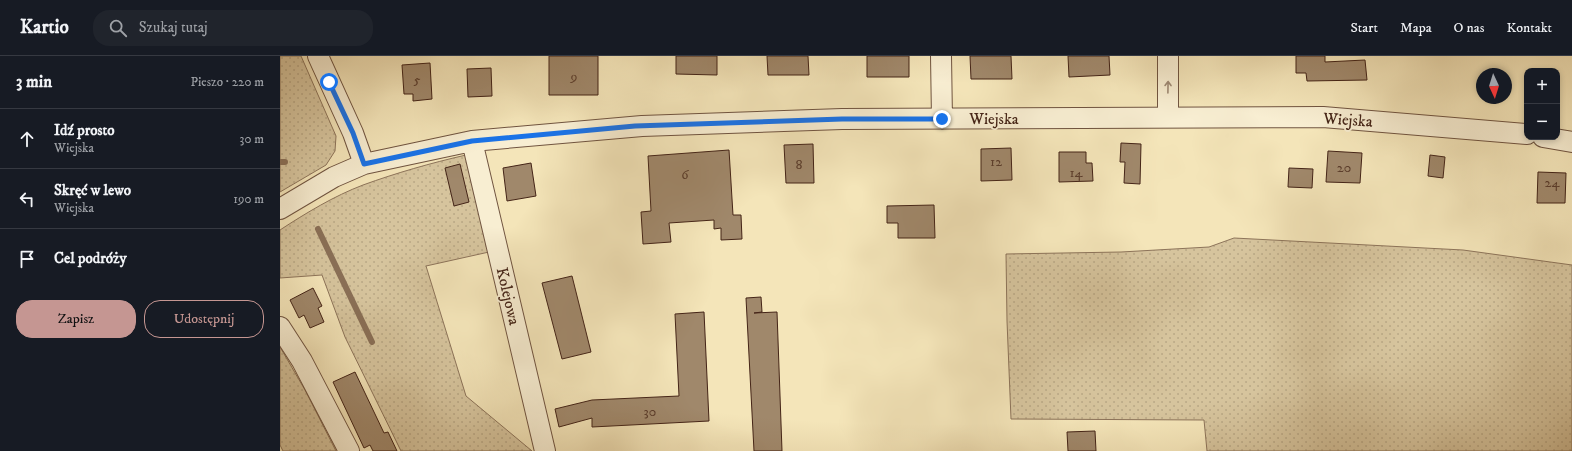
<!DOCTYPE html>
<html lang="pl">
<head>
<meta charset="utf-8">
<style>
  :root { --surface:#171b24; --page:#20242c; --text:#f1f3f6; --muted:#9ea1a6; --line:#363941; --accent:#c59692 }
  body { margin:0; font-family:"IM FELL DW Pica",serif; background:var(--page); color:var(--text) }
  .controls { position:absolute; right:12px; top:12px; display:grid; overflow:hidden; border-radius:8px; box-shadow:0 2px 6px #0003 }
  .controls button { width:36px; height:36px; display:grid; place-items:center; padding:0; border:0; border-bottom:1px solid var(--line); background:var(--surface); color:var(--text); font:20px sans-serif }
  .compass { position:absolute; left:1196px; top:12px; width:36px; height:36px; border-radius:50%; background:var(--surface); box-shadow:0 2px 6px #0003; rotate:176deg }
  .stop { position:absolute; width:12px; height:12px; margin:-9px; border:3px solid #1a73e8; border-radius:50%; background:#fff }
  .stop.end { background:#1a73e8; border-color:#fff; box-shadow:0 1px 4px #0008 }
  .list { margin:0; padding:0; list-style:none }
  h2 { display:flex; justify-content:space-between; align-items:center; height:52px; margin:0; padding:0 16px; font-size:17px }
  h2 small { font-size:13px; font-weight:400; color:var(--muted) }
  .list li { display:grid; grid-template-columns:26px 1fr auto; gap:12px; align-items:center; box-sizing:border-box; height:60px; padding:0 16px; border-top:1px solid var(--line) }
  .list b { display:block; font-size:15px; white-space:nowrap }
  .list p { margin:0; font-size:13px; white-space:nowrap; color:var(--muted) }
  .list em { font-size:13px; font-style:normal; color:var(--muted) }
  .actions { display:flex; gap:8px; padding:12px 16px }
  .actions a { flex:1; padding:9px 0; border:1px solid var(--accent); border-radius:16px; text-align:center; font-size:14px; color:var(--accent) }
  .actions .main { background:var(--accent); color:#111 }
  .icon { flex:none; width:22px; height:22px; fill:none; stroke:currentColor; stroke-width:2; stroke-linecap:round; stroke-linejoin:round }
  .map { position:relative; flex:none; width:1292px; height:395px; overflow:hidden }
  header { display:flex; align-items:center; gap:24px; box-sizing:border-box; height:56px; padding:0 20px; background:var(--surface); border-bottom:1px solid var(--line) }
  header strong { font-size:19px }
  nav { display:flex; gap:22px; margin-inline-start:auto; font-size:14px }
  .search { width:280px; height:36px; background:var(--page); display:flex; align-items:center; gap:10px; box-sizing:border-box; padding:0 14px; border-radius:16px; color:var(--muted); font-size:15px }
  main { display:flex }
  aside { flex:1; background:var(--surface) }
  .map>svg:first-child { display:block }
</style>
</head>
<body>
<header>
<strong>Kartio</strong>
<div class="search"><svg class="icon" aria-label="search" viewBox="0 0 24 24"><circle cx="10" cy="10" r="6"/><path d="M15 15l6 6"/></svg>Szukaj tutaj</div>
<nav><a>Start</a><a>Mapa</a><a>O nas</a><a>Kontakt</a></nav>
</header>
<main>
<aside>
<h2>3 min<small>Pieszo · 220 m</small></h2>
<ul class="list">
<li><svg class="icon" aria-label="ahead" viewBox="0 0 24 24"><path d="M12 20V5M6 11l6-6 6 6"/></svg><div><b>Idź prosto</b><p>Wiejska</p></div><em>30 m</em></li>
<li><svg class="icon" aria-label="left" viewBox="0 0 24 24"><path d="M17 20v-9H6M10 6l-5 5 5 5"/></svg><div><b>Skręć w lewo</b><p>Wiejska</p></div><em>190 m</em></li>
<li><svg class="icon" aria-label="arrive" viewBox="0 0 24 24"><path d="M6 21V4h12l-3 4 3 4H6"/></svg><div><b>Cel podróży</b></div></li>
</ul>
<div class="actions"><a class="main">Zapisz</a><a>Udostępnij</a></div>
</aside>
<div class="map">
<svg width="1292" height="395" viewBox="0 0 1292 395">
  <defs>
    <pattern id="grass-dots" width="8" height="8" patternUnits="userSpaceOnUse"><rect width="8" height="8" fill="#d6c49d"/><path d="M2 2h.1M6 6h.1" fill="none" stroke="#b9a886" stroke-width="1.8" stroke-linecap="round"/></pattern>
  </defs>
  <rect width="100%" height="100%" fill="#f4e5b9"/>
  <filter id="stains"><feTurbulence type="fractalNoise" baseFrequency=".005" numOctaves="4"/><feColorMatrix values="0 0 0 0 .2 0 0 0 0 .09 0 0 0 0 .02 0 0 0 .5 -.17"/></filter>
  <radialGradient id="worn" r=".72"><stop offset=".6" stop-color="#630" stop-opacity="0"/><stop offset="1" stop-color="#630" stop-opacity=".3"/></radialGradient>
  <!-- grass -->
  <path fill="url(#grass-dots)" stroke="#8d745a" d="M0 0H21L56 80 55 95 46 109 0 136Z
    M186 99 209 196 146 210 186 340 252 395H121L65 281 42 219 0 222V174C26 157 54 140 83 129 116 117 151 107 186 99Z
    M954 182 1183 194 1292 209V395H927L924 364 731 363 727 265 726 198 841 196 929 191Z
    M0 291 25 334 56 395H3L0 389Z"/>
  <g fill="none" stroke-linecap="round" stroke-linejoin="round">
    <!-- stream -->
    <path stroke="#8a7057" stroke-width="6" d="M0 106H5
      M38 173 92 286"/>
  </g>
  <!-- building -->
  <path fill="#a0886b" stroke="#442417" d="M269 0H318V39H269Z
    M396 0H437V19L396 18Z
    M487 0H528L529 19H488Z
    M587 0H629V21H587Z
    M690 0H731L732 23H691Z
    M788 0H829L830 19 789 21Z
    M1016 0H1045V6L1085 4 1087 24 1027 25 1026 17H1016Z
    M150 7 152 43 133 45V38H124L122 9Z
    M211 12 212 40 188 41 187 13Z
    M841 87 861 88 860 128 844 127 845 106H840Z
    M533 88 534 127H506L504 89Z
    M731 92 732 124 701 125V93Z
    M449 94 453 159H461L462 183 441 184V172L434 173V164L389 167 391 186 363 188 361 156 371 155 368 100Z
    M1048 95 1082 97 1080 127 1046 126Z
    M779 96H806V107H812L813 125 779 126Z
    M1150 99 1165 101 1163 122 1148 120Z
    M251 107 256 140 227 145 223 112Z
    M180 108 189 146 174 150 165 112Z
    M1009 112 1033 113 1032 132 1008 131Z
    M1258 116 1286 117 1285 147H1257Z
    M654 149 655 182H618V167H607V150Z
    M292 220 311 296 282 303 262 227Z
    M33 232 42 250 38 252 44 266 30 272 24 259 19 262 10 244Z
    M481 241 482 256 474 257 497 256 502 395H474L466 242Z
    M424 256 429 365 312 371V362L279 371 275 353 312 344 399 340 395 258Z
    M75 316 104 377 108 376 117 395H93L90 389 84 392 53 326Z
    M815 375 816 395H788L787 376Z"/>
  <g fill="none" stroke-linecap="round" stroke-linejoin="round">
    <defs>
      <path id="minor" d="M38 0 73 77 84 108
        M661 0 662 63
        M888 61V0
        M1263 81 1292 86
        M192 85 265 395
        M0 153 54 121 84 108 192 85 362 70 562 63 1043 61 1247 78
        M0 271 22 305 69 395"/>
    </defs>
    <!-- minor casing -->
    <use href="#minor" stroke="#705440" stroke-width="22"/>
    <!-- minor -->
    <use href="#minor" stroke="#f8eed2" stroke-width="20"/>
  </g>
  <!-- one-way arrows -->
  <defs><path id="oneway-shaft" d="M-6 0H5M1.5-3L5.5 0L1.5 3" fill="none" stroke-width="1.6" stroke-linecap="round" stroke-linejoin="round"/></defs>
  <use stroke="#9e8974" href="#oneway-shaft" transform="translate(888 31) rotate(-89)"/>
  <g fill="none" stroke-linecap="round" stroke-linejoin="round">
    <!-- route -->
    <path stroke="#1a73e8" stroke-width="5" d="M49 26 73 77 84 108 192 85 355 70 562 63H662"/>
  </g>
  <g text-anchor="middle" stroke-width="3.5" stroke-linejoin="round" paint-order="stroke">
    <!-- number labels -->
    <g font-size="14" fill="#5b3d2c">
      <text x="294" y="25">9</text>
      <text x="137" y="28">5</text>
      <text x="716" y="110">12</text>
      <text x="519" y="113">8</text>
      <text x="1064" y="116">20</text>
      <text x="796" y="121">14</text>
      <text x="405" y="123">6</text>
      <text x="1272" y="131">24</text>
      <text x="370" y="360">30</text>
    </g>
    <!-- street labels -->
    <g font-size="16" fill="#442417" stroke="#f8eed2">
      <text x="714" y="68">Wiejska</text>
      <text transform="translate(1068 63) rotate(4)" y="6">Wiejska</text>
      <text transform="translate(229 240) rotate(77)" y="6">Kolejowa</text>
    </g>
  </g>
  <rect width="100%" height="100%" filter="url(#stains)"/>
  <rect width="100%" height="100%" fill="url(#worn)"/>
</svg>
<div class="controls">
<button>+</button>
<button>−</button>
</div>
<svg class="compass" viewBox="-18 -18 36 36"><path d="M0-13l5 13h-10z" fill="#e53935"/><path d="M0 13l5-13h-10z" fill="#9ea1a6"/></svg>
<div class="stop" style="left:49px;top:26px"></div>
<div class="stop end" style="left:662px;top:63px"></div>
</div>
</main>
</body>
</html>
